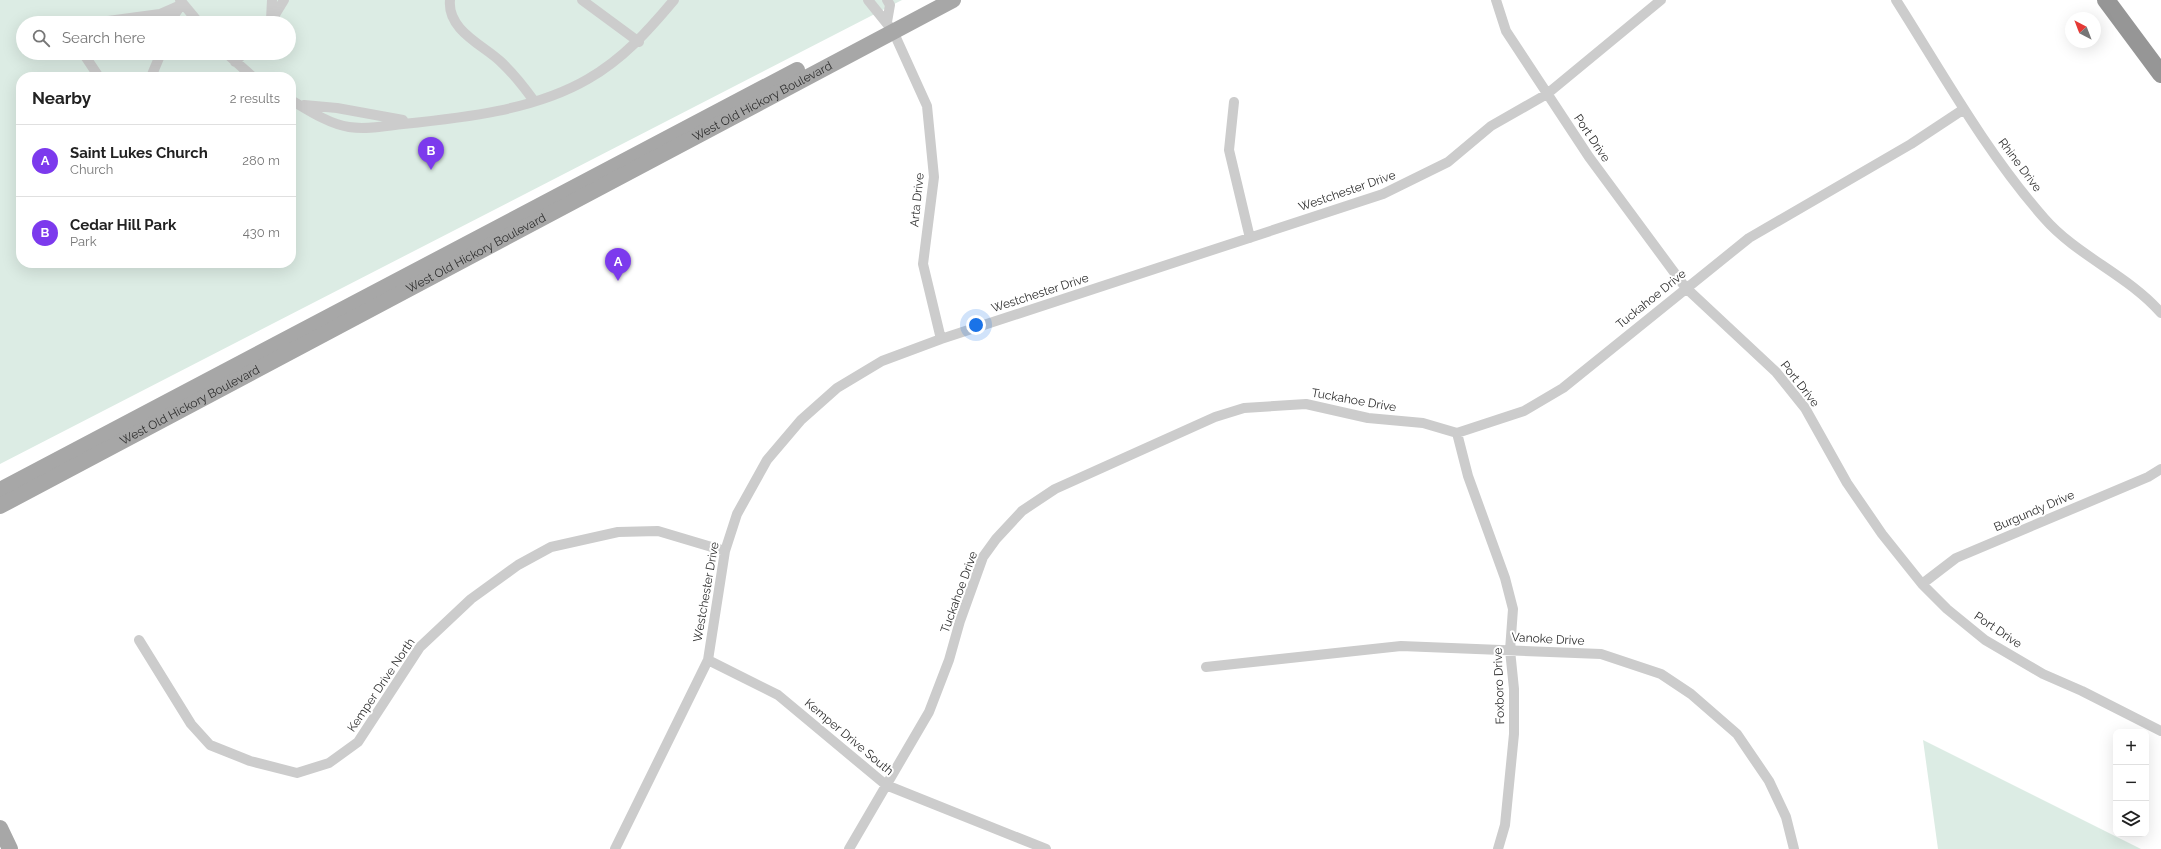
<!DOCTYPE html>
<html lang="en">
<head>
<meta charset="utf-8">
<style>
  :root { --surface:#fff; --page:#f6f6f6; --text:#222; --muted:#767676; --line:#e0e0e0; --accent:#7c3aed }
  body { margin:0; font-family:Raleway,sans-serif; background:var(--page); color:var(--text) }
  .controls { position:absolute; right:12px; bottom:12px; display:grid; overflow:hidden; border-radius:8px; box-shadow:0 4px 16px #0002 }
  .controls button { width:36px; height:36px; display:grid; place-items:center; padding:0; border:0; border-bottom:1px solid var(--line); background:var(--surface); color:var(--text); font:20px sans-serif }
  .compass { position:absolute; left:2065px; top:12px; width:36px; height:36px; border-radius:50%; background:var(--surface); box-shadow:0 4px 16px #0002; rotate:318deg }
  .you { position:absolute; left:976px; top:325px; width:14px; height:14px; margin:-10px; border:3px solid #fff; border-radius:50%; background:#1a73e8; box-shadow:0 0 0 6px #1a73e833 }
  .badge { display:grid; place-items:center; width:26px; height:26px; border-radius:50%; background:var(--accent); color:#fff; font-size:13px; font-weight:700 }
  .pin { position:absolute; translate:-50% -33px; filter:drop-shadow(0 1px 2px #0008) }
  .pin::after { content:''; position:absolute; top:21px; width:14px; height:12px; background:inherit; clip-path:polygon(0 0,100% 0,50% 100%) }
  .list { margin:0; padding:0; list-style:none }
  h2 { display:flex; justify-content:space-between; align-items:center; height:52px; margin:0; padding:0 16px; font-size:17px }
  h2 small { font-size:13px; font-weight:400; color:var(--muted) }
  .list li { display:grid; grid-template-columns:26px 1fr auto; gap:12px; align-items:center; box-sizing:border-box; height:72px; padding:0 16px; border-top:1px solid var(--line) }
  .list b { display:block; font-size:15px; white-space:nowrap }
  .list p { margin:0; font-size:13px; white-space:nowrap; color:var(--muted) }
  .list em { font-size:13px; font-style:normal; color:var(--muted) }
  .icon { flex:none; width:22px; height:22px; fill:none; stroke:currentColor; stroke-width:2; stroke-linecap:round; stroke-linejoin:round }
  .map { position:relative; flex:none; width:2161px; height:849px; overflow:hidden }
  .search { position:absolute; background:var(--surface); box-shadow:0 4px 16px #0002; left:16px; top:16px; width:280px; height:44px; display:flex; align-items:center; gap:10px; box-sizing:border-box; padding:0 14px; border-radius:22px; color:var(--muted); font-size:15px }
  .panel { position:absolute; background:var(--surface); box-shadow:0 4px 16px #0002; left:16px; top:72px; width:280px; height:196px; border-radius:16px }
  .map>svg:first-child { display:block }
</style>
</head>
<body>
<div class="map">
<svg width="2161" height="849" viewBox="0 0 2161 849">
  <rect width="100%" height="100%" fill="#fff"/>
  <!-- green -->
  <path fill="#dcece4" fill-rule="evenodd" d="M0 0H902L0 464ZM23 23H289V53H23ZM21 77H291V263H21Z
    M1923 740 2141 849H1938Z"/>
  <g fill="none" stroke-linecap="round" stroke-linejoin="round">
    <!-- street -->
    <path stroke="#ccc" stroke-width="10" d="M180 0 199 23
      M450 0C447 30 483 45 500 61 513 73 524 87 534 101
      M582 0 639 42
      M868 0 893 31 927 106 934 177 923 264 941 339
      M1496 0 1506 31 1589 157 1685 287 1776 372 1805 408 1847 483 1882 534 1922 584 1947 609 1985 640 2043 674 2082 691 2161 731
      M1896 0C1943 74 1986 152 2044 218 2077 256 2128 275 2161 313
      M271 20 272 0
      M887 22 890 5 887 0
      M93 23 160 14 183 4
      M169 23 179 8
      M270 23 284 0
      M83 53 99 77
      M226 53 253 77
      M235 62 244 53
      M151 77 161 53
      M291 100C308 110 329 124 349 127 367 130 385 126 403 124 463 118 535 110 588 79 623 59 648 31 674 0
      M1234 102 1229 150 1250 238
      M304 105 337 108 403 120
      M1457 433 1468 476 1505 578 1513 609 1510 650 1514 689V734L1505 825 1498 849
      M1922 584 1956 558 2148 477 2161 469
      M139 640 191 724 210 745 250 761 297 773 329 763 358 742 420 647 471 599 518 565 551 547 618 532 658 531 725 551
      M708 660 778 695 886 785 1046 849
      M1206 667 1401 646 1601 654 1661 674 1691 694 1737 734 1769 781 1786 817 1794 849
      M615 849 708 660 725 551 737 514 767 460 801 420 837 388 882 361 941 339 1383 194 1448 162 1491 126 1547 94 1661 0
      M849 849 929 712 949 660 960 621 983 557 996 539 1022 511 1055 489 1215 417 1244 408 1306 404 1368 418 1423 423 1457 433 1524 411 1563 388 1749 238 1911 144 1964 109"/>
    <!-- primary -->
    <g stroke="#a7a7a7" stroke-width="16">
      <path d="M0 490 797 70"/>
      <path id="s1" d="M0 506 953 0"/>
      <path d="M0 828 10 849"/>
    </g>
    <!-- highway -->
    <path stroke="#969696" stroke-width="18" d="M2106 0 2161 74"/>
  </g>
  <g text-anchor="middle" stroke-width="4" stroke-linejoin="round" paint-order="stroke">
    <!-- street labels -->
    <g font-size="12" fill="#2f2f2f" stroke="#fff">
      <text dy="4" stroke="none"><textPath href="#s1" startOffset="863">West Old Hickory Boulevard</textPath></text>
      <text transform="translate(1592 138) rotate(56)" y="4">Port Drive</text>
      <text transform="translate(2020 165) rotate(53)" y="4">Rhine Drive</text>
      <text transform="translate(1347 191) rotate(-19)" y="4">Westchester Drive</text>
      <text transform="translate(917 200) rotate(-84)" y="4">Arta Drive</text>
      <text dy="4" stroke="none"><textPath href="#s1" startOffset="539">West Old Hickory Boulevard</textPath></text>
      <text transform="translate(1040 293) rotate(-18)" y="4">Westchester Drive</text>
      <text transform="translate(1651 299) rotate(-39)" y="4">Tuckahoe Drive</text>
      <text transform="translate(1800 384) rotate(52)" y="4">Port Drive</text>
      <text transform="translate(1354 400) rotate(10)" y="4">Tuckahoe Drive</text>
      <text dy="4" stroke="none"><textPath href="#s1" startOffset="215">West Old Hickory Boulevard</textPath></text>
      <text transform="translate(2034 511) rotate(-23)" y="4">Burgundy Drive</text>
      <text transform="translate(706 592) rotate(-80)" y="4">Westchester Drive</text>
      <text transform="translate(959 592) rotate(-70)" y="4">Tuckahoe Drive</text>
      <text transform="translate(1998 630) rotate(34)" y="4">Port Drive</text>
      <text transform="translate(1548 639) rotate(3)" y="4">Vanoke Drive</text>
      <text transform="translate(381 685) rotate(-56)" y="4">Kemper Drive North</text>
      <text transform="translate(1499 686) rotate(-92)" y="4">Foxboro Drive</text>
      <text transform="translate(849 737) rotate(40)" y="4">Kemper Drive South</text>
    </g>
  </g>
</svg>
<div class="controls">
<button>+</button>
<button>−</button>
<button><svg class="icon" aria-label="layers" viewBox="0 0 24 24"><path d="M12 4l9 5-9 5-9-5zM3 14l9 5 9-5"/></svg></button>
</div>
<svg class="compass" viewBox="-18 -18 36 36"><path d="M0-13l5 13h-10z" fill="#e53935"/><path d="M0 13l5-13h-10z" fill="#767676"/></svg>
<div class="you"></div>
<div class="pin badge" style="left:618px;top:281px">A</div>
<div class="pin badge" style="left:431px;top:170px">B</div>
<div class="search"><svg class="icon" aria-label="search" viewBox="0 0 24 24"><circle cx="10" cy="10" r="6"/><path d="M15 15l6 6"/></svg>Search here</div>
<section class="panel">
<h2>Nearby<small>2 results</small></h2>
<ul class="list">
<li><span class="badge">A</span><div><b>Saint Lukes Church</b><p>Church</p></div><em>280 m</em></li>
<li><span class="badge">B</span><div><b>Cedar Hill Park</b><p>Park</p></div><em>430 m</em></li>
</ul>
</section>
</div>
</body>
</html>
